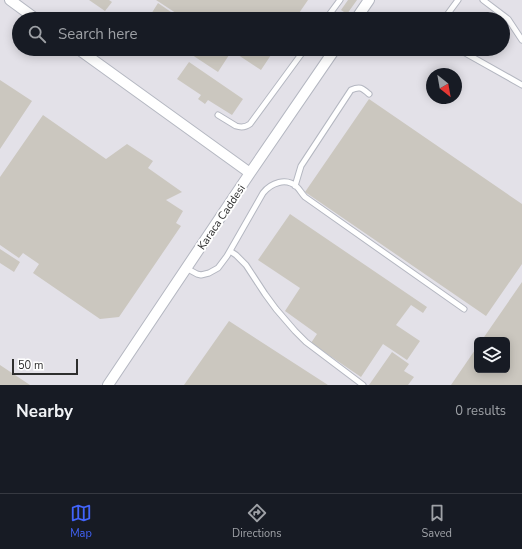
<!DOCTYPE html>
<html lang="en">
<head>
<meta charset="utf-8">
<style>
  :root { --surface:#171b24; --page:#242831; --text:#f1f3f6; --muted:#9ea1a6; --line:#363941; --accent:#4264fb }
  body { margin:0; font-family:"Nunito Sans",sans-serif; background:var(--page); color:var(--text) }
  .controls { position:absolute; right:12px; bottom:12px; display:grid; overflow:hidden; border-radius:6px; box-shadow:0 2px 10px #0003 }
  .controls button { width:36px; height:36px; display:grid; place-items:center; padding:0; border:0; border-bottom:1px solid var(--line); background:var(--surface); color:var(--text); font:20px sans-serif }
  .compass { position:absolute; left:426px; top:68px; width:36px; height:36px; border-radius:50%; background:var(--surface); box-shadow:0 2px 10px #0003; rotate:149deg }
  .scale { position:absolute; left:12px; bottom:10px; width:66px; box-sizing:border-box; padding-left:4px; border:2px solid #2e2e2e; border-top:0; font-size:11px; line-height:14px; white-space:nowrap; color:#2e2e2e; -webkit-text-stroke:3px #fff; paint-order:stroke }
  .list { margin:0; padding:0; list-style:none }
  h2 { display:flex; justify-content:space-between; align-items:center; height:52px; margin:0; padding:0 16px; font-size:17px }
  h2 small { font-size:13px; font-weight:400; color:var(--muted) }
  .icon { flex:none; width:22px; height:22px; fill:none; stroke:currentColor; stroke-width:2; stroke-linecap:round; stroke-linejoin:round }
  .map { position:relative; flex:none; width:522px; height:385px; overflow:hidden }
  .search { position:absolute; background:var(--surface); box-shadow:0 2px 10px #0003; left:12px; right:12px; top:12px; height:44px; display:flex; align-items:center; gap:10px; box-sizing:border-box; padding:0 14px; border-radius:22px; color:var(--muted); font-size:15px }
  .sheet { height:108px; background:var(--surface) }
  nav { display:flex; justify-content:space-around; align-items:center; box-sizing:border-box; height:56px; border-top:1px solid var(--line); background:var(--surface); font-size:11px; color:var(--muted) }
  nav a { display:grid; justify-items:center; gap:2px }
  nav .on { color:var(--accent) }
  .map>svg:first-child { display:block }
</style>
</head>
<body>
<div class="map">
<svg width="522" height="385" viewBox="0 0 522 385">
  <rect width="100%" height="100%" fill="#efe9e1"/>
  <!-- industrial -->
  <path fill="#e3e1e8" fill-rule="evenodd" d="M0 0H522V385H0ZM19 19H503V49H19ZM432 74H456V98H432ZM477 340H507V370H477Z"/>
  <!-- building -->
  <path fill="#cbc7bf" d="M89 0H109L112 2 105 11Z
    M156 0H308L295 19H185Z
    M348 0H357L347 14 341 10Z
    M158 3 181 19H148Z
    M183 49H226L231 52 218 72Z
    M229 49H275L261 70Z
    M189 62 243 99 232 115 208 100 205 104 198 99 201 95 177 79Z
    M0 80 32 101 0 149Z
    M369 99 522 204V264L486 316 305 192Z
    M43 115 106 159 127 144 153 161 148 168 182 192 166 200 183 211 176 223 181 226 119 317 100 319 33 273 39 264 23 253 19 258 0 245V177Z
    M290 214 427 307 423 313 411 305 396 325 420 341 407 360 383 344 361 377 311 343 317 334 285 311 300 288 258 260Z
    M0 249 20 262 14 272 0 263Z
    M522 282V385H451L477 347V370H507V340H482Z
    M229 321 328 385H184Z
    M392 352 409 364 404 371 414 377 408 385H369Z
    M0 365 30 385H0Z"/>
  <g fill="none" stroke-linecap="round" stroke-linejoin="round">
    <defs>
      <path id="service" d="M483 0 508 19 522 40
        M329 16 334 19
        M326 19 340 0
        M444 19 458 0
        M458 49 522 85
        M218 115 236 126C242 128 246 127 250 124L305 49
        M295 186 301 166 351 90C360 86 362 88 369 94
        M230 251 236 255 246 265 265 294 276 309 295 331 306 342 363 385
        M186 268 197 274 201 275 209 273 218 268 227 256 263 193C271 183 286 177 297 187 300 190 302 194 305 197L464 309"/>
      <path id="minor" d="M10 0 36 19
        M356 19 369 0
        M78 49 250 173
        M108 385 250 173 335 49"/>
    </defs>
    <!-- service casing -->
    <use href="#service" stroke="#b4b7c1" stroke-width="7"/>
    <!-- minor casing -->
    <use href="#minor" stroke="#b4b7c1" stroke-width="12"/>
    <!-- service -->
    <use href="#service" stroke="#fff" stroke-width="5"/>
    <!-- minor -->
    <use href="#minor" stroke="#fff" stroke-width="10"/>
  </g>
  <g text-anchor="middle" stroke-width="4" stroke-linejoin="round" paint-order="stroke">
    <!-- street labels -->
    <g font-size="11" fill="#2e2e2e" stroke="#fff">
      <text transform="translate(221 217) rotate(-56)" y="4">Karaca Caddesi</text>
    </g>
  </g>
</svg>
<div class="controls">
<button><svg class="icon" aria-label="layers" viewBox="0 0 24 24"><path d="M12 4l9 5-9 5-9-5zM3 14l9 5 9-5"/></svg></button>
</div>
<svg class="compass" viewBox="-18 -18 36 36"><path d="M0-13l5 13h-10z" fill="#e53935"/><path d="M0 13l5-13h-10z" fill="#9ea1a6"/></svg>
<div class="scale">50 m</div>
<div class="search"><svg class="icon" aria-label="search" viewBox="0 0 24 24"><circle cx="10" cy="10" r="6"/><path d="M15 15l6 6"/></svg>Search here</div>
</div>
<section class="sheet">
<h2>Nearby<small>0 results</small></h2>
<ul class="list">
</ul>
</section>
<nav>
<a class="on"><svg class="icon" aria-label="map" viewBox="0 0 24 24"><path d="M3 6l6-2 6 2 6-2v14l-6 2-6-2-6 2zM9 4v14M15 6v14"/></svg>Map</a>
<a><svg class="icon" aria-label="directions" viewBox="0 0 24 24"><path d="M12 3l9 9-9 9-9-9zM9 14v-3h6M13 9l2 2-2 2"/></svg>Directions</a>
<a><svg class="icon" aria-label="saved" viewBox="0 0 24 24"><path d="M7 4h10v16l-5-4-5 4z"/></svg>Saved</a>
</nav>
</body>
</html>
